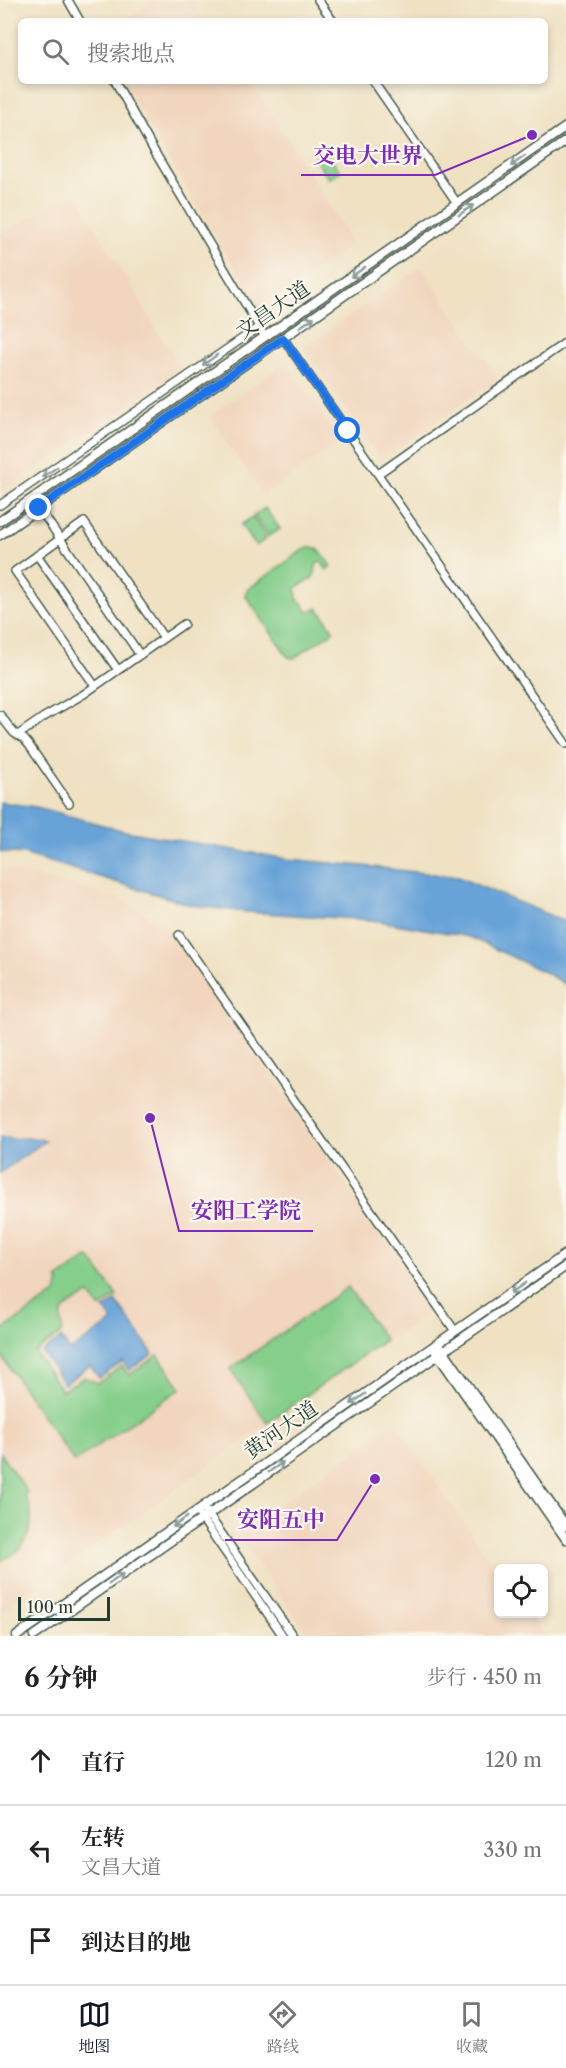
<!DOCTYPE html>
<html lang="zh">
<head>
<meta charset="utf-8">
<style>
  :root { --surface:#fff; --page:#f6f6f6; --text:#222; --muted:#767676; --line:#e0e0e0; --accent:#111827 }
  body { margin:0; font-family:"Libre Caslon Text","Noto Serif SC",serif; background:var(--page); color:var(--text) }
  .controls { position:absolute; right:18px; bottom:18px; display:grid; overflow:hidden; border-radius:9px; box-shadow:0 3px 9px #0003 }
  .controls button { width:54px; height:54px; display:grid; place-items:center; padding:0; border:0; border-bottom:2px solid var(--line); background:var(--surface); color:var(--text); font:30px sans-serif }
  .scale { position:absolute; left:18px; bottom:15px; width:92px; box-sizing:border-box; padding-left:6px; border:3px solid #1f3d34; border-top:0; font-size:16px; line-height:21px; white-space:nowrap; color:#1f3d34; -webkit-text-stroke:4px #fbf7ec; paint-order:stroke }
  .stop { position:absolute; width:18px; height:18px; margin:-14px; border:4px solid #1a73e8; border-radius:50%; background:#fff }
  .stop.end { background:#1a73e8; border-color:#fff; box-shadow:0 2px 6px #0008 }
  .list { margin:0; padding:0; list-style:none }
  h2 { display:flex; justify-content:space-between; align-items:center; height:78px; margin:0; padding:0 24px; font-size:26px }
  h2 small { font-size:20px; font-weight:400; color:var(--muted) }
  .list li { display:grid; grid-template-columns:39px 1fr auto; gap:18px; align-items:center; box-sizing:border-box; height:90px; padding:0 24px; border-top:2px solid var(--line) }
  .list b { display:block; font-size:22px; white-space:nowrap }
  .list p { margin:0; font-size:20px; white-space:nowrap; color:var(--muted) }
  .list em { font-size:20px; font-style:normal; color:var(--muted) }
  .icon { flex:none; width:33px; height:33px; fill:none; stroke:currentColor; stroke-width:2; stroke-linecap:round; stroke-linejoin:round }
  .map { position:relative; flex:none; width:566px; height:1636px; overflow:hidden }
  .search { position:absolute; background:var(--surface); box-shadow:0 3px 9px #0003; left:18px; right:18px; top:18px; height:66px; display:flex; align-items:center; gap:15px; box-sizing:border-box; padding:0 21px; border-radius:9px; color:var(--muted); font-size:22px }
  .sheet { height:348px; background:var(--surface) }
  nav { display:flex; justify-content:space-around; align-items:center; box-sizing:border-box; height:84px; border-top:2px solid var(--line); background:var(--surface); font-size:16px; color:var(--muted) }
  nav a { display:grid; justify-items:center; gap:3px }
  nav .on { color:var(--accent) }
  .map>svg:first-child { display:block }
</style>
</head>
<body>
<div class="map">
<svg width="566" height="1636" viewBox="0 0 566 1636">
  <rect width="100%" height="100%" fill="#fbf7ec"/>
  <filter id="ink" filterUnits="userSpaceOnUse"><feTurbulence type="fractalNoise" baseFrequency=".0167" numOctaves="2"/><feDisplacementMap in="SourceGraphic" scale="12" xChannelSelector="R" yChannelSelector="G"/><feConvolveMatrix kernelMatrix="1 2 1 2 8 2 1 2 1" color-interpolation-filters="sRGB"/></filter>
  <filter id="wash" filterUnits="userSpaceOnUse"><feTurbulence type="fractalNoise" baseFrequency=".008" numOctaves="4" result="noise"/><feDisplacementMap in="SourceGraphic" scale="24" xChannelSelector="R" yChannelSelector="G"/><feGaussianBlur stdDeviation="1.35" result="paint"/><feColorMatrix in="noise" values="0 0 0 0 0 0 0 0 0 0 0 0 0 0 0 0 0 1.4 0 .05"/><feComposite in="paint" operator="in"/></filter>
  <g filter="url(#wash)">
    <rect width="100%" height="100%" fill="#efe1c2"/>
    <!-- built -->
    <path fill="#f1d5bd" d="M154 0H190L207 21H122Z
      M122 81H251L353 244 260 310Z
      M75 192 181 370 0 492V235Z
      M421 267 498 379 393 452 377 454 304 347Z
      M286 363 341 442 263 495 209 416Z
      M0 869H9L124 900 166 927 433 1309 0 1612Z
      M395 1423 498 1572V1614H528L544 1636H309L237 1534Z"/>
    <!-- green -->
    <path fill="#85ce8b" stroke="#528660" stroke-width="1.5" d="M326 150 340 171 329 179 314 158Z
      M265 508 280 529 269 536 254 516Z
      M252 517 267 538 256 546 241 525Z
      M312 547 318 549 331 566 327 570 321 562 316 564C316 582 308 579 296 588L297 599 304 605 307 612 318 608 334 631 294 658 288 657 245 595 247 590 303 550Z
      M87 1258 91 1259 117 1296 100 1308 89 1294C82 1299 65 1306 62 1314 60 1320 63 1327 62 1333L35 1352 62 1391 84 1377 98 1383 122 1366 129 1375 158 1355 181 1388 74 1462 0 1354V1332L56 1293 59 1281 57 1279Z
      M348 1287 385 1340 267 1423 230 1369Z
      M0 1453 28 1493 25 1495C39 1522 29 1550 0 1561Z"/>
    <!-- water -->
    <path fill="#67a3d8" stroke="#437086" stroke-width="1.5" d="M0 802 36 807 125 831 288 859 373 867 458 877 566 922V985L548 974 472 938 460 935 372 920 246 912 191 905 24 854 0 852Z
      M0 1137C14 1142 33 1134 45 1141L0 1173Z
      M116 1301 153 1354 129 1370 123 1362 99 1378 90 1366 64 1384 42 1352 61 1338 70 1351 113 1321 104 1309Z"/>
  </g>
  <g filter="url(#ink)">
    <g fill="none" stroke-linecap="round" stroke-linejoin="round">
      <defs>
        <path id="minor" d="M68 0 80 21
          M318 0 333 21
          M115 81 153 149 265 337
          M373 81 457 203
          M283 338 566 744
          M378 474 566 342
          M0 505 259 327
          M39 508 140 655
          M37 555 118 670
          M95 686 15 571 84 522 164 638
          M0 715 14 733 24 739 29 745 69 803
          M18 735 44 717 84 694 184 624
          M179 935 455 1331
          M203 1507 293 1636
          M200 1516 283 1636"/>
        <path id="major" d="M0 521 566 127
          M0 535 566 141
          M441 1347 566 1526
          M436 1352 566 1539
          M17 1636 566 1254
          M34 1636 566 1266"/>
      </defs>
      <!-- minor casing -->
      <use href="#minor" stroke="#3e5649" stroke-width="10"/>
      <!-- major casing -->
      <use href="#major" stroke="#3e5649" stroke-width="11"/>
      <!-- minor -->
      <use href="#minor" stroke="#fff" stroke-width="7"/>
      <!-- major -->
      <use href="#major" stroke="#fff" stroke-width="8"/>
    </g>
    <!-- one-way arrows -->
    <defs><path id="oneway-shaft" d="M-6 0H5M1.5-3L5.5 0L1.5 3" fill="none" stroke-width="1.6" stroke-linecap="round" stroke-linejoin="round" transform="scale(1.5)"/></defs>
    <g stroke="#8f9e9a">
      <use href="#oneway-shaft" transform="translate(518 161) rotate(145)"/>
      <use href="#oneway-shaft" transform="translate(466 210) rotate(-35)"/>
      <use href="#oneway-shaft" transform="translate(358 272) rotate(145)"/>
      <use href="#oneway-shaft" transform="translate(307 322) rotate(-35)"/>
      <use href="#oneway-shaft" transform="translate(210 360) rotate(145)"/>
      <use href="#oneway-shaft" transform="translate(50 472) rotate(145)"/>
      <use href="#oneway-shaft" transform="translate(518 1288) rotate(145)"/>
      <use href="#oneway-shaft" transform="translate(358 1399) rotate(145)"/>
      <use href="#oneway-shaft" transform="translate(276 1467) rotate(-35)"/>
      <use href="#oneway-shaft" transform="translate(180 1522) rotate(145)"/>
      <use href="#oneway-shaft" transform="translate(116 1579) rotate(-35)"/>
    </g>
  </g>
  <g fill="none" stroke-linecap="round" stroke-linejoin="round" filter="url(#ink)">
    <!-- route -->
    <path stroke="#1a73e8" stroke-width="8" d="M39 508 283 338 348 431"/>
  </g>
  <g text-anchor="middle" stroke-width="4.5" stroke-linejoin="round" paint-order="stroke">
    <!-- street labels -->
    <g font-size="21" fill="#1f3d34" stroke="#fbf7ec">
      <text transform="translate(273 310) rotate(-35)" y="7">文昌大道</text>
      <text transform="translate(281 1430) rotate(-35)" y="7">黄河大道</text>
    </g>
  </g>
  <!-- callouts -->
  <path fill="none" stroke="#7b2cbf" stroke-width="2" d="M532 135L435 175H301M150 1118L179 1231H313M375 1479L337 1540H225"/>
  <g fill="#7b2cbf" stroke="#fbf7ec" stroke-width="2">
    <circle cx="532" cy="135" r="6"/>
    <circle cx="150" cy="1118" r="6"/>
    <circle cx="375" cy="1479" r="6"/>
  </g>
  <g font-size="22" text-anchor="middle" font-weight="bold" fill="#7b2cbf" stroke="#fbf7ec" stroke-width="4.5" stroke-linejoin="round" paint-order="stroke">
    <text x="368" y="163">交电大世界</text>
    <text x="246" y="1218">安阳工学院</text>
    <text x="281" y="1527">安阳五中</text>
  </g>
</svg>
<div class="controls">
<button><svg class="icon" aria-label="locate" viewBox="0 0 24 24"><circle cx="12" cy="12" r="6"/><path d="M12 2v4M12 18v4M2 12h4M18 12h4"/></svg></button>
</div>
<div class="scale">100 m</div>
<div class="stop" style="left:348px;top:431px"></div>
<div class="stop end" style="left:39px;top:508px"></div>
<div class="search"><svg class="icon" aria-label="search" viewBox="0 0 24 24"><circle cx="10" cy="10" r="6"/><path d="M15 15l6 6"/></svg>搜索地点</div>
</div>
<section class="sheet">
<h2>6 分钟<small>步行 · 450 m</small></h2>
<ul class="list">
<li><svg class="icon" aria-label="ahead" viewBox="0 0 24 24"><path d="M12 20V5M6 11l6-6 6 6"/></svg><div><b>直行</b></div><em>120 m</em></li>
<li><svg class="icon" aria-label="left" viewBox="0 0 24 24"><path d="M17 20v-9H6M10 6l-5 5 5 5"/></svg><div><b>左转</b><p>文昌大道</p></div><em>330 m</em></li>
<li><svg class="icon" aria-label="arrive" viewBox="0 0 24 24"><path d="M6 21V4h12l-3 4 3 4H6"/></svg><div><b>到达目的地</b></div></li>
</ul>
</section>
<nav>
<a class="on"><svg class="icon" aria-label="map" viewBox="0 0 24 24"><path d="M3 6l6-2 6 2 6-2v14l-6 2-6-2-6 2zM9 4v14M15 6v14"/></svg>地图</a>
<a><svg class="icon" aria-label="directions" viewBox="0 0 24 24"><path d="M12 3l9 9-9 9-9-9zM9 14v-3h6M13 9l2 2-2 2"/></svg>路线</a>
<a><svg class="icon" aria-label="saved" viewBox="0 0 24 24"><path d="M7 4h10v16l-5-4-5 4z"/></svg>收藏</a>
</nav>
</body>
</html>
